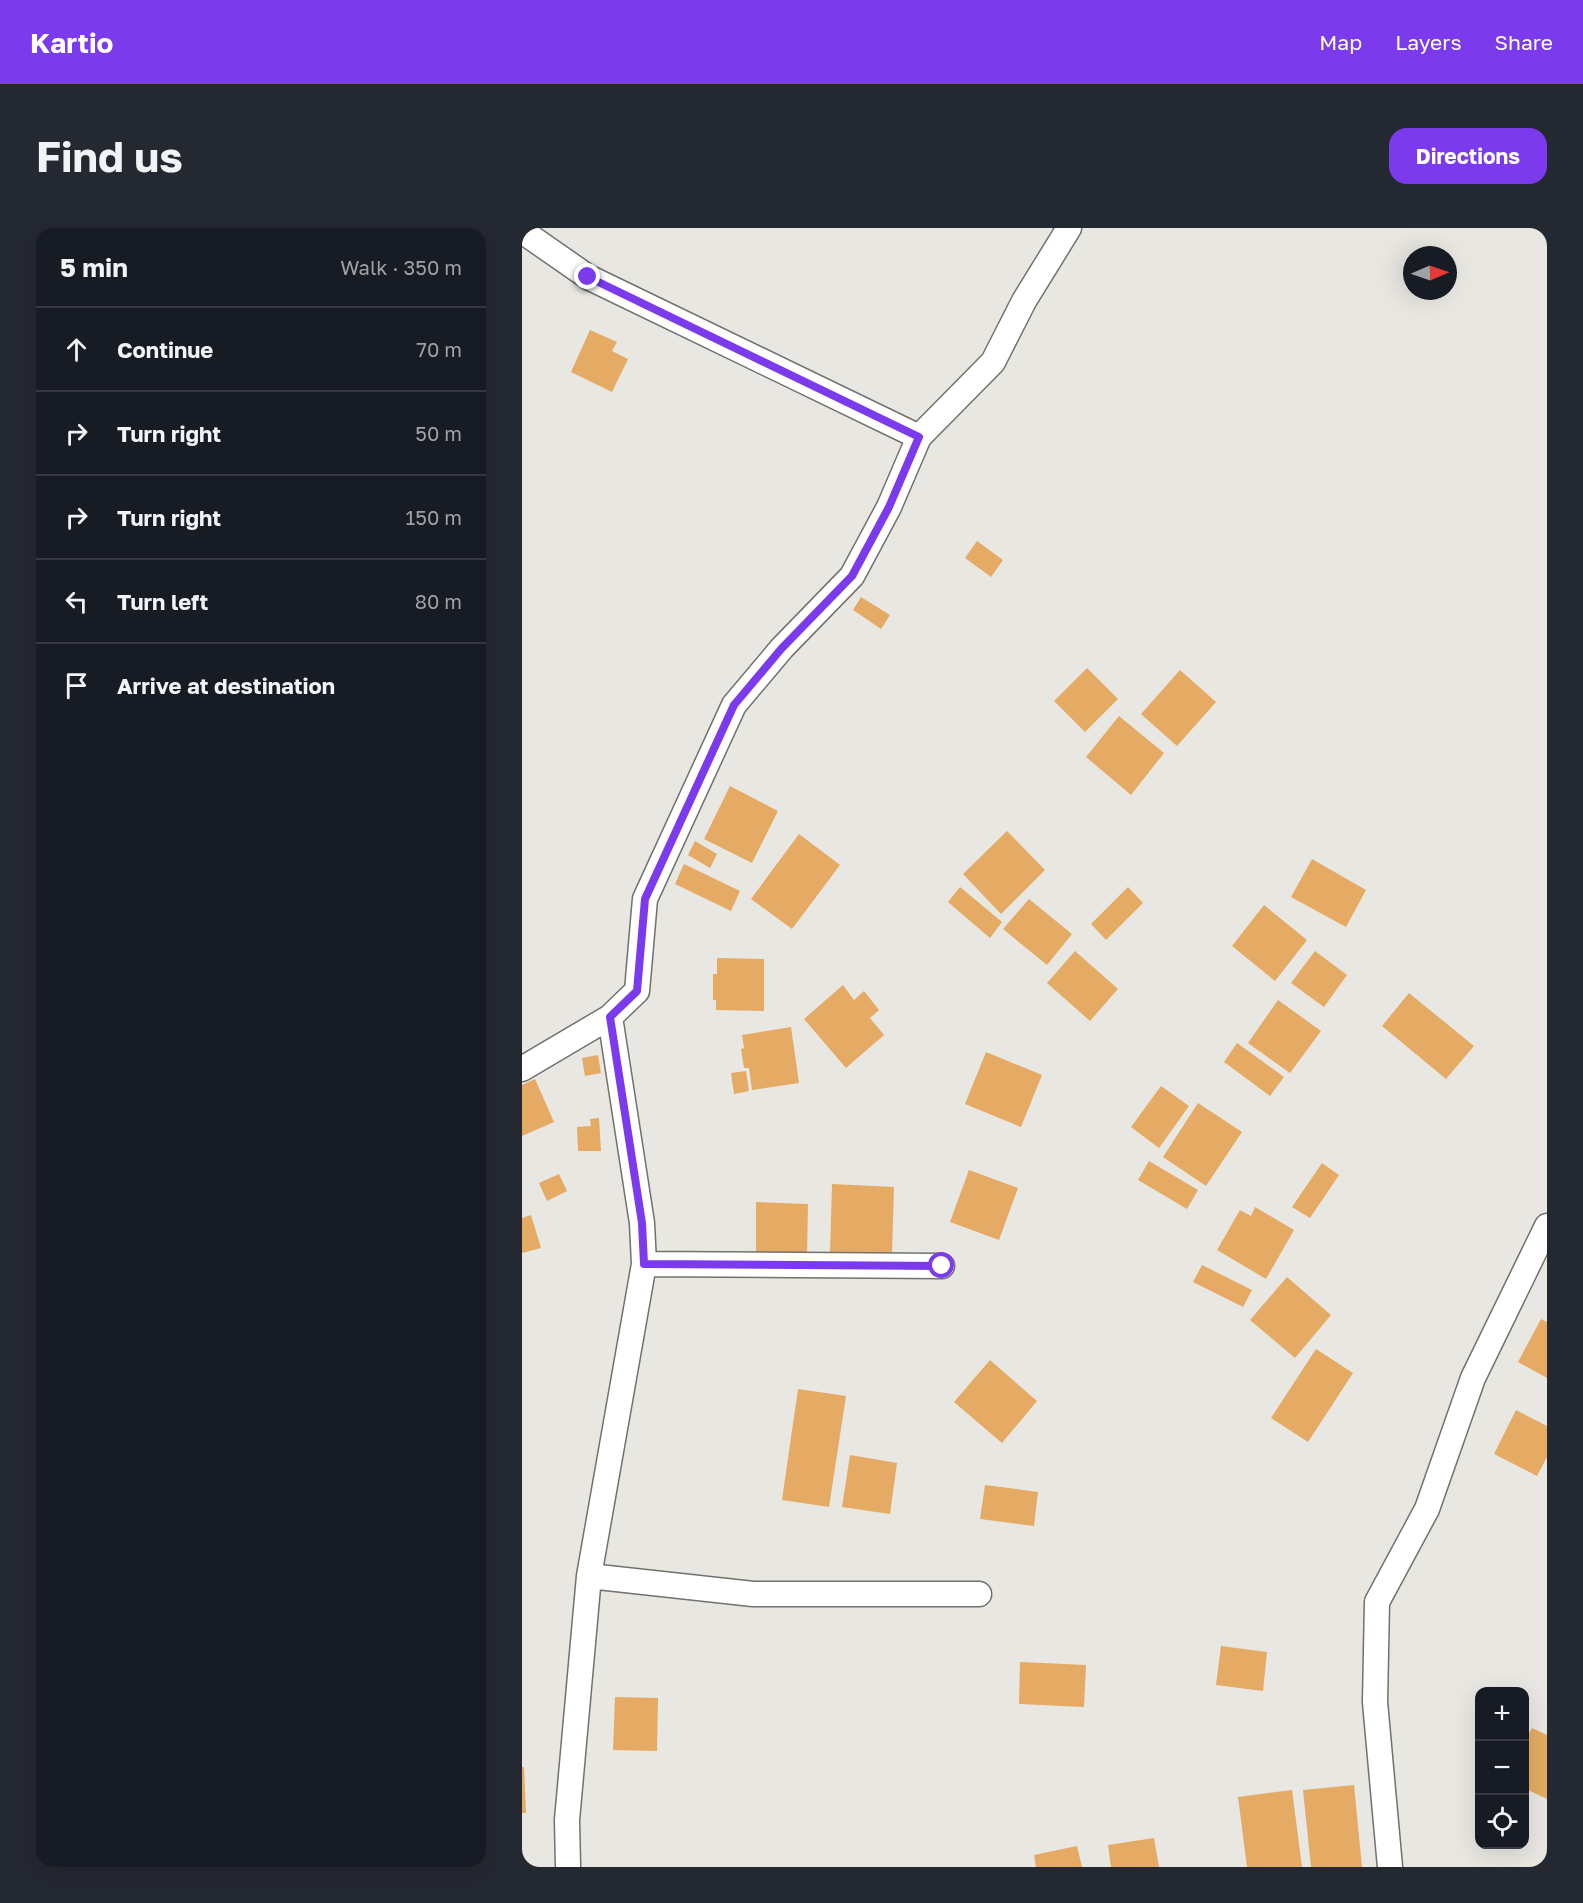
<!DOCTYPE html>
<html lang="en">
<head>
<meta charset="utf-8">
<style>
  :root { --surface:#171b24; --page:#242831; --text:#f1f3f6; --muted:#9ea1a6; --line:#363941; --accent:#7c3aed }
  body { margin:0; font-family:"Golos Text",sans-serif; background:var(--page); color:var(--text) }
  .controls { position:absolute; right:18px; bottom:18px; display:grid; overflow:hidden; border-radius:12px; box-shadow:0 6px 24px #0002 }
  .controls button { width:54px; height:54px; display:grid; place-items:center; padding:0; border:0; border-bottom:2px solid var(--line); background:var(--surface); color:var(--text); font:30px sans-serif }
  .compass { position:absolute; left:881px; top:18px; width:54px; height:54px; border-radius:50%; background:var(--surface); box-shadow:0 6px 24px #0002; rotate:88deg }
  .stop { position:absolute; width:18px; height:18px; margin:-14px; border:4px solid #7c3aed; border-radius:50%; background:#fff }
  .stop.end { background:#7c3aed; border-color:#fff; box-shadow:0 2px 6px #0008 }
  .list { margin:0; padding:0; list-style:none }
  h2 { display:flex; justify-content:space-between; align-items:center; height:78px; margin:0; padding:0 24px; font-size:26px }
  h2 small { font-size:20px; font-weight:400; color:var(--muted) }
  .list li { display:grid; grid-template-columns:39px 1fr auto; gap:18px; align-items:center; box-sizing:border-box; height:84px; padding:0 24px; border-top:2px solid var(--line) }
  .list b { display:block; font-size:22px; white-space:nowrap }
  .list em { font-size:20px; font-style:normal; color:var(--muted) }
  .icon { flex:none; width:33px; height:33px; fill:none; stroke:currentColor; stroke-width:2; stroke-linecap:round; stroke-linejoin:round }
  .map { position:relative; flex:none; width:1025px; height:1639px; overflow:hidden; border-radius:18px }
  header { display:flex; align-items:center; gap:36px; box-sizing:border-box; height:84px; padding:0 30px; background:var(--accent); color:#fff }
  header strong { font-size:28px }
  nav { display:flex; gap:33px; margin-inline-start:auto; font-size:21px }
  .intro { display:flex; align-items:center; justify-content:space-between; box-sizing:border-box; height:144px; padding:0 36px }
  h1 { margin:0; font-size:42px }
  .button { padding:15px 27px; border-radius:18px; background:var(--accent); color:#fff; font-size:21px; font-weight:700 }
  main { display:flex; gap:36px; padding:0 36px }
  aside { flex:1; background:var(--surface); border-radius:18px; box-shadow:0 6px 24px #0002 }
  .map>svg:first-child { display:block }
</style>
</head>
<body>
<header>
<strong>Kartio</strong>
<nav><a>Map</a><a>Layers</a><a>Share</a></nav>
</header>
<div class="intro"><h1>Find us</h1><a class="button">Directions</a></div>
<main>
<aside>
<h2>5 min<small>Walk · 350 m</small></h2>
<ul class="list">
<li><svg class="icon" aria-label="ahead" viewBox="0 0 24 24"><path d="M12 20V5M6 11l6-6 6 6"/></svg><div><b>Continue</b></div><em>70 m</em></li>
<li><svg class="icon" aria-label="right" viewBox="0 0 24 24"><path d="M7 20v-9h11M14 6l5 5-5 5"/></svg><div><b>Turn right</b></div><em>50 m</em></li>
<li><svg class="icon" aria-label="right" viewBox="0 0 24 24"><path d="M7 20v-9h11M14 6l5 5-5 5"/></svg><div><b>Turn right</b></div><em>150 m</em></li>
<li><svg class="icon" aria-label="left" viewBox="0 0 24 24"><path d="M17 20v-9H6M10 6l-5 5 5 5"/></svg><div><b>Turn left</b></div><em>80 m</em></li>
<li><svg class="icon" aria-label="arrive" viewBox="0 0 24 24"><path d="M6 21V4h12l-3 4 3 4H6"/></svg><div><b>Arrive at destination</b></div></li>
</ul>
</aside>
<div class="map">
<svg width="1025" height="1639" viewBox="0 0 1025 1639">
  <rect width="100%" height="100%" fill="#e8e7e1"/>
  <!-- building -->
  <path fill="#e5ab64" d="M68 102 95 114 90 123 106 131 90 164 49 144Z
    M455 313 481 332 469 349 443 330Z
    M339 369 368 387 359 401 331 382Z
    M565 440 596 471 563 504 532 473Z
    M658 442 694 474 655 518 619 486Z
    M597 488 642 525 609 567 564 529Z
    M208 558 256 583 230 635 182 611Z
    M485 603 523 642 479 686 441 646Z
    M277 606 318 637 270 701 229 671Z
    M173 613 195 626 188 640 166 627Z
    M790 631 844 662 824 699 769 669Z
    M162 636 218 663 209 683 153 656Z
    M438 659 480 694 468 710 426 674Z
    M606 659 621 675 584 712 569 696Z
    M507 671 550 706 525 737 481 701Z
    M742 677 785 712 753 753 710 718Z
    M553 723 596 761 568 793 525 755Z
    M793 723 825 747 802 779 769 755Z
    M195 730 242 731V783L194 782V772H191V746H195Z
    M321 757 332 772 342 763 357 782 348 790 362 807 324 840 282 791Z
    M887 765 952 818 924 851 860 798Z
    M756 772 799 803 768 845 726 815Z
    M269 799 277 855 230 862 227 840H222L219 821 222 820 220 807Z
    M715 815 762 849 748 868 702 834Z
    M464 824 520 847 499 899 443 876Z
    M76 827 79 845 63 848 60 830Z
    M224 843 227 863 212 866 209 845Z
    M13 851 32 894 0 908V857Z
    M639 858 667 878 637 920 609 899Z
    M676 875 720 904 684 958 641 929Z
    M77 890 79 923H56L55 899 69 898 68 891Z
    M627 933 676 962 665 981 616 952Z
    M800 935 817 947 788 990 770 979Z
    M447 942 496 960 477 1012 428 994Z
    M37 946 45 963 25 973 17 955Z
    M310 956 372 959 370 1026 308 1024Z
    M234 974 286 976 285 1028 234 1027Z
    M733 979 772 1002 744 1051 695 1022 718 982 729 988Z
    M9 987 19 1020 0 1025V990Z
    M680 1037 730 1062 721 1079 671 1054Z
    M765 1049 809 1087 773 1130 728 1092Z
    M1019 1091 1025 1094V1150L996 1134Z
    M794 1121 831 1145 786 1214 749 1190Z
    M468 1132 515 1173 480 1215 432 1174Z
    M276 1161 324 1168 307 1279 260 1272Z
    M994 1182 1025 1198V1229L1015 1248 972 1226Z
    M328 1227 375 1235 368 1286 320 1279Z
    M463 1257 516 1264 512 1298 458 1291Z
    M699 1418 745 1424 741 1463 694 1457Z
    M498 1434 564 1437 562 1479 497 1476Z
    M93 1469 136 1470 135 1523 91 1522Z
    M1010 1500 1025 1507V1571L1002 1560V1515Z
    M0 1539H2L4 1585H0Z
    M832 1557 840 1639H789L781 1562Z
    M770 1562 780 1639H725L716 1569Z
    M632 1610 637 1639H589L586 1617Z
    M555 1618 560 1639H514L512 1627Z"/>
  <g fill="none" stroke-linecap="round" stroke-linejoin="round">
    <defs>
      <path id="street" d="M0 3 66 49 397 209
        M0 841 88 789 115 763 123 671 212 477 260 420 330 348 367 279 397 209 471 134 502 73 547 0
        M122 1036 420 1038
        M67 1348 231 1366H457
        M46 1639 45 1592 67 1348 122 1036 120 995 88 789
        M868 1639 853 1474 855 1374 905 1281 951 1150 1025 998"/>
    </defs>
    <!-- street casing -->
    <use href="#street" stroke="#72716c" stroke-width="27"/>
    <!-- street -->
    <use href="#street" stroke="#fff" stroke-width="24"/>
  </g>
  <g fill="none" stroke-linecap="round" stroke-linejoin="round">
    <!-- route -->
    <path stroke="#7c3aed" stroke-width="8" d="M66 49 397 209 367 279 330 348 260 420 212 477 123 671 115 763 88 789 120 995 122 1036 420 1038"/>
  </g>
</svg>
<div class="controls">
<button>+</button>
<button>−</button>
<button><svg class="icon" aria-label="locate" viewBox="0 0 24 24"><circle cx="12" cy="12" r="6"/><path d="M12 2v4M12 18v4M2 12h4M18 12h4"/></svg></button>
</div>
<svg class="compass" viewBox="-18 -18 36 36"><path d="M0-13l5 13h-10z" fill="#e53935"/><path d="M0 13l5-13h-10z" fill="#9ea1a6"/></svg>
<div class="stop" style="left:420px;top:1038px"></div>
<div class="stop end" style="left:66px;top:49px"></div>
</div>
</main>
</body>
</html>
